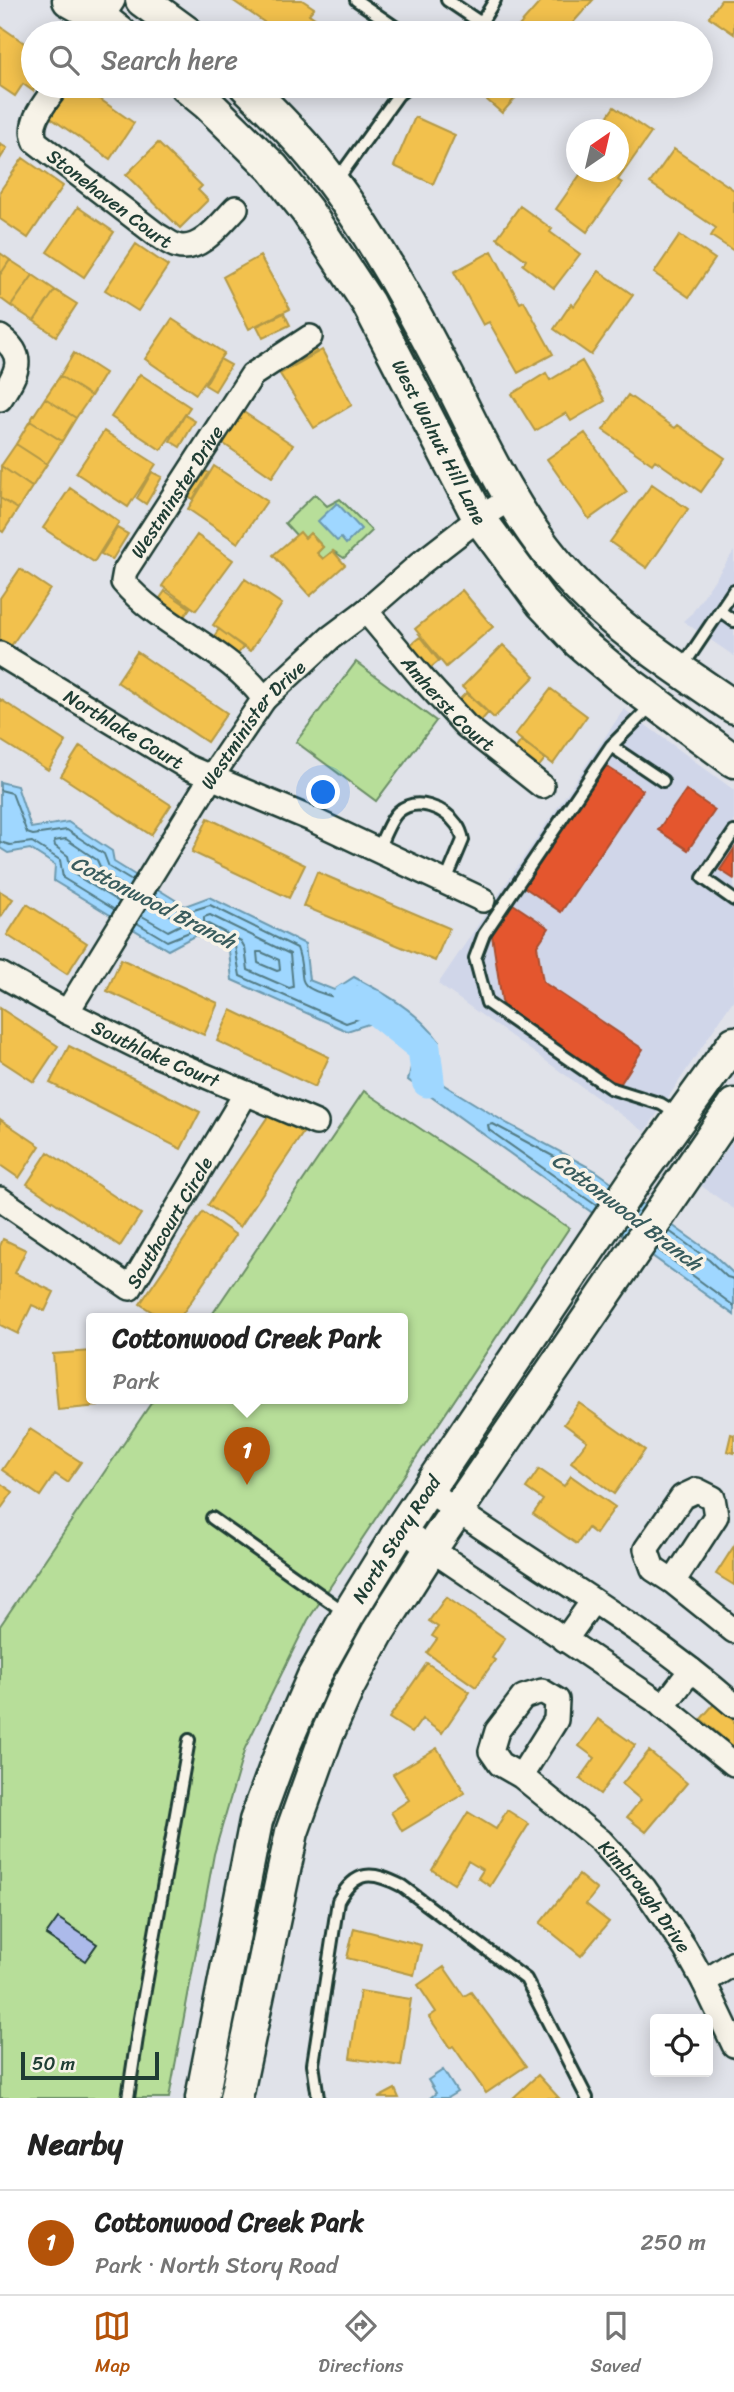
<!DOCTYPE html>
<html lang="en">
<head>
<meta charset="utf-8">
<style>
  :root { --surface:#fff; --page:#f6f6f6; --text:#222; --muted:#767676; --line:#e0e0e0; --accent:#b45309 }
  body { margin:0; font-family:Sriracha,sans-serif; background:var(--page); color:var(--text) }
  .controls { position:absolute; right:21px; bottom:21px; display:grid; overflow:hidden; border-radius:7px; box-shadow:0 4px 18px #0003 }
  .controls button { width:63px; height:63px; display:grid; place-items:center; padding:0; border:0; border-bottom:2px solid var(--line); background:var(--surface); color:var(--text); font:35px sans-serif }
  .compass { position:absolute; left:566px; top:119px; width:63px; height:63px; border-radius:50%; background:var(--surface); box-shadow:0 4px 18px #0003; rotate:34deg }
  .scale { position:absolute; left:21px; bottom:18px; width:138px; box-sizing:border-box; padding-left:7px; border:4px solid #1f3d34; border-top:0; font-size:19px; line-height:24px; white-space:nowrap; color:#1f3d34; -webkit-text-stroke:5px #f7f3e8; paint-order:stroke }
  .you { position:absolute; left:324px; top:793px; width:24px; height:24px; margin:-18px; border:5px solid #fff; border-radius:50%; background:#1a73e8; box-shadow:0 0 0 10px #1a73e833 }
  .badge { display:grid; place-items:center; width:46px; height:46px; border-radius:50%; background:var(--accent); color:#fff; font-size:23px; font-weight:700 }
  .pin { position:absolute; translate:-50% -58px; filter:drop-shadow(0 2px 4px #0008) }
  .pin::after { content:''; position:absolute; top:37px; width:24px; height:21px; background:inherit; clip-path:polygon(0 0,100% 0,50% 100%) }
  .popup { position:absolute; left:86px; top:1313px; width:322px; height:91px; box-sizing:border-box; display:grid; place-content:center; border-radius:7px; background:var(--surface); filter:drop-shadow(0 2px 5px #0005); font-size:23px; white-space:nowrap; color:var(--muted) }
  .popup b { font-size:26px; color:var(--text) }
  .popup::after { content:''; position:absolute; left:50%; top:100%; margin-left:-14px; border:14px solid transparent; border-top-color:var(--surface) }
  .list { margin:0; padding:0; list-style:none }
  h2 { display:flex; justify-content:space-between; align-items:center; height:91px; margin:0; padding:0 28px; font-size:30px }
  h2 small { font-size:23px; font-weight:400; color:var(--muted) }
  .list li { display:grid; grid-template-columns:46px 1fr auto; gap:21px; align-items:center; box-sizing:border-box; height:105px; padding:0 28px; border-top:2px solid var(--line) }
  .list b { display:block; font-size:26px; white-space:nowrap }
  .list p { margin:0; font-size:23px; white-space:nowrap; color:var(--muted) }
  .list em { font-size:23px; font-style:normal; color:var(--muted) }
  .icon { flex:none; width:38px; height:38px; fill:none; stroke:currentColor; stroke-width:2; stroke-linecap:round; stroke-linejoin:round }
  .map { position:relative; flex:none; width:734px; height:2098px; overflow:hidden }
  .search { position:absolute; background:var(--surface); box-shadow:0 4px 18px #0003; left:21px; right:21px; top:21px; height:77px; display:flex; align-items:center; gap:18px; box-sizing:border-box; padding:0 24px; border-radius:38px; color:var(--muted); font-size:26px }
  .sheet { height:196px; background:var(--surface) }
  nav { display:flex; justify-content:space-around; align-items:center; box-sizing:border-box; height:98px; border-top:2px solid var(--line); background:var(--surface); font-size:19px; color:var(--muted) }
  nav a { display:grid; justify-items:center; gap:4px }
  nav .on { color:var(--accent) }
  .map>svg:first-child { display:block }
</style>
</head>
<body>
<div class="map">
<svg width="734" height="2098" viewBox="0 0 734 2098">
  <rect width="100%" height="100%" fill="#e0e2e9"/>
  <filter id="ink" filterUnits="userSpaceOnUse"><feTurbulence type="fractalNoise" baseFrequency=".0143" numOctaves="2"/><feDisplacementMap in="SourceGraphic" scale="14" xChannelSelector="R" yChannelSelector="G"/><feConvolveMatrix kernelMatrix="1 2 1 2 8 2 1 2 1" color-interpolation-filters="sRGB"/></filter>
  <g filter="url(#ink)">
    <!-- built -->
    <path fill="#d0d6e9" d="M734 551V656L683 621 692 613Z
      M624 709 734 790V999L645 1132 438 984Z
      M734 1140V1209L700 1185Z"/>
    <!-- green -->
    <path fill="#b7de99" stroke="#6b8e66" stroke-width="2" d="M315 494 327 506 340 499 372 531 344 558 333 551 323 559 317 553 323 547 311 534 305 538 297 536 285 523Z
      M356 662 436 721 376 801 296 742Z
      M364 1091 569 1228 308 1620 245 1748 214 1854 169 2098H0V1626L154 1399H403V1319H209Z"/>
    <!-- water -->
    <path fill="#9fd7ff" stroke="#6c99ae" stroke-width="2" d="M337 503 361 529 346 544 341 538 337 541 318 521Z
      M0 782 17 786 31 828 68 822 112 851 114 862 185 906 209 897 305 944 309 980 334 990 354 977C386 994 417 1011 439 1041L428 1058 432 1073 444 1085 508 1124 596 1171 714 1255 734 1274V1315L408 1080 415 1050V1026L390 1017 347 1031 232 980 229 951 196 935 168 950 54 881 55 865 30 849 8 853 0 848Z
      M443 2070 457 2092 447 2098H430L436 2093 428 2080Z"/>
    <!-- homes -->
    <path fill="#f2c14e" stroke="#b39946" stroke-width="2" d="M232 0H302L314 8 309 14 337 33H280Z
      M542 0H593L564 33H519L522 30 518 27Z
      M721 0H734V34L709 17Z
      M0 26 33 49V86H36L33 91 23 84 15 96 0 86Z
      M70 86H81L134 123 110 159 48 116Z
      M473 86H526L502 113 472 87Z
      M614 107 651 133 618 180 622 183 587 232 556 209 582 172H618V130H598Z
      M415 117 455 135 433 184 394 166Z
      M158 143 202 186 198 190 208 200 180 228 126 175Z
      M0 144 7 148 0 159Z
      M674 149 734 190V251L711 236 716 228 650 183Z
      M23 158 63 186 28 238 0 219V191Z
      M520 206 552 229 550 232 580 254 554 288 523 265 526 260 497 238Z
      M78 207 114 232 84 277 47 252Z
      M680 235 715 259 689 297 654 273Z
      M136 244 168 266 138 311 105 290Z
      M492 251 520 303 524 301 553 354 518 373 489 322 483 325 454 272Z
      M0 253 10 260 0 275Z
      M260 256 290 309 249 329 223 277Z
      M10 260 33 275 11 306 0 298V275Z
      M599 271 633 295 591 355 554 329 571 304 574 306Z
      M33 275 55 290 34 321 11 306Z
      M55 290 77 304 56 336 34 321Z
      M284 313 290 325 263 338 257 326Z
      M172 319 224 353 196 394 145 359Z
      M311 341 317 352 290 366 284 355Z
      M322 350 352 405 314 428 280 374Z
      M74 353 105 373 91 396 60 376Z
      M220 359 231 365 215 391 205 385Z
      M582 361 605 401 571 421 566 413 535 431 512 394 546 373 550 380Z
      M140 374 190 407 161 450 111 417Z
      M60 376 91 396 76 418 45 398Z
      M628 395 675 428 678 425 725 458 701 492 655 460 652 464 603 430Z
      M45 398 76 418 62 441 30 421Z
      M242 411 293 445 272 477 221 442Z
      M185 415 195 421 180 447 170 441Z
      M30 421 62 441 47 464 16 444Z
      M104 431 156 464 128 507 76 473Z
      M585 433 627 492 589 519 547 459Z
      M16 444 47 464 32 487 1 466Z
      M1 466 32 487 18 509 0 498Z
      M214 466 267 501 238 543 188 509Z
      M197 467 209 473 193 499 182 492Z
      M152 472 162 477 146 504 137 498Z
      M652 484 688 509 647 568 610 542Z
      M70 488 119 522 94 562 43 528Z
      M0 498 18 509 3 532 0 530Z
      M117 528 128 534 112 560 101 554Z
      M300 532 305 538 310 533 323 547 317 553 323 559 333 551 345 565 310 596 273 555Z
      M197 535 233 560 196 610 162 586Z
      M20 569 50 589 11 646 0 639V598Z
      M245 579 282 604 250 651 213 625Z
      M462 590 493 627 446 667 415 629Z
      M165 591 190 608 183 618 158 601Z
      M219 629 243 647 235 658 211 641Z
      M420 637 439 661 429 669 410 645Z
      M503 645 535 676 494 718 462 687Z
      M137 652 227 713 207 742 117 682Z
      M551 689 587 716 553 764 515 735Z
      M466 693 488 713 480 722 458 701Z
      M0 699 66 742 48 770 0 740Z
      M521 741 545 759 536 770 513 752Z
      M80 746 171 805 151 835 61 776Z
      M208 818 305 865 289 898 192 852Z
      M317 872 449 928 435 961 303 906Z
      M0 891 13 899 0 918Z
      M27 904 87 943 67 974 7 935Z
      M121 959 218 1003 204 1035 107 991Z
      M0 1008 58 1046 34 1082 0 1060Z
      M231 1010 329 1057 315 1087 217 1041Z
      M69 1046 200 1112 181 1149 50 1083Z
      M271 1112 303 1133 240 1227 208 1205Z
      M0 1119 40 1146 19 1178 0 1165Z
      M48 1152 141 1214 120 1246 27 1184Z
      M203 1212 236 1235 179 1319H163L140 1304Z
      M3 1239 26 1250 15 1273 54 1292 45 1311 32 1305 18 1334 0 1325V1246Z
      M91 1351V1399H97L98 1406 58 1410 53 1354Z
      M579 1403 645 1450 614 1494 571 1462 587 1441 564 1424Z
      M30 1429 81 1462 67 1482 55 1474 40 1496 2 1470Z
      M731 1434 734 1435V1453L727 1451Z
      M539 1469 564 1486 571 1476 615 1507 596 1534 588 1528 577 1544 533 1514 543 1500 526 1488Z
      M0 1483 13 1492 0 1510Z
      M734 1546V1585L716 1574Z
      M446 1597 505 1638 492 1658 495 1660 476 1687 427 1653 437 1639 432 1636 438 1627 429 1621Z
      M427 1663 470 1692 442 1733 422 1719 412 1733 389 1718Z
      M714 1704 734 1721V1747L701 1719Z
      M598 1719 635 1745 600 1794 580 1779 595 1758 579 1746Z
      M437 1748 465 1793 402 1831 391 1812 409 1800 393 1774Z
      M649 1751 687 1783 646 1832 627 1817 641 1800 622 1784Z
      M507 1810 529 1824 490 1886 478 1878 483 1870 468 1861 454 1884 432 1870 468 1812 496 1829Z
      M579 1875 597 1890 586 1904 609 1922 581 1956 540 1923Z
      M354 1928 421 1945 414 1975 347 1958Z
      M444 1967 464 1996 471 1992 526 2066 486 2093 453 2046 450 2048 429 2017 436 2012 418 1985Z
      M360 1991 411 1999 401 2066 350 2058Z
      M538 2075 559 2098H513Z
      M395 2089 399 2098H378Z"/>
    <!-- shops -->
    <path fill="#e4572e" stroke="#a94f30" stroke-width="2" d="M606 766 643 790 561 912 524 887Z
      M686 790 715 810 688 850 658 830Z
      M734 849V879L720 870Z
      M513 904 549 928 537 946 543 982 643 1049 619 1086 503 1008 492 935Z"/>
    <g fill="none" stroke-linecap="round" stroke-linejoin="round">
      <!-- shore -->
      <path stroke="#527b85" stroke-width="2" d="M0 790 12 793 27 833 33 835 67 830 104 854 109 867 132 881
        M0 842 10 845 32 842 60 860 63 878 115 910
        M119 902 72 873 68 856 55 846 54 841 66 839 97 860 103 873 127 889
        M210 915 290 954 293 987 289 988 248 970 245 948 241 941 204 922V917Z
        M142 916 168 931 180 925 179 921 150 903
        M137 923 167 941 197 929 235 946 240 976 346 1023 391 1008 389 1003 356 986 334 997C288 985 309 980 297 948L210 905 184 913 154 895
        M257 952H261L279 960 280 970 277 971 258 963Z
        M355 996 368 1002V1007L348 1014 339 1010V1005Z
        M597 1206 489 1130 488 1125 493 1124 592 1177 608 1189
        M669 1231 709 1260 727 1277 734 1279
        M657 1249 734 1306"/>
      <!-- river -->
      <path stroke="#9fd7ff" stroke-width="33" d="M348 1000 372 1006 424 1048 428 1081"/>
    </g>
    <!-- building -->
    <path fill="#acbaea" stroke="#1f3d34" stroke-width="2" d="M58 1918 97 1944 85 1961 46 1935Z"/>
    <g fill="none" stroke-linecap="round" stroke-linejoin="round">
      <defs>
        <path id="lane" d="M356 0 404 33
          M447 0 481 23
          M472 33 481 23 495 0
          M337 180 398 95 409 86
          M720 611 734 621
          M681 669 734 590
          M653 704 611 746 484 934 475 958 487 1003 610 1088 661 1104 679 1115
          M611 746 663 781
          M734 832 703 878 734 900
          M377 852C382 841 390 819 398 812 416 796 445 808 457 825 460 829 462 835 463 840L445 883
          M212 1518 346 1613
          M128 2098 139 2024 189 1740
          M318 2098 313 2064 338 1901C356 1869 372 1871 402 1886L526 1979 587 2098"/>
        <g id="street">
          <path d="M91 33 113 0"/>
          <path id="s1" d="M57 86C46 102 26 122 36 142L157 235C163 238 170 244 177 246 200 253 222 222 236 208"/>
          <path d="M0 337C29 357 15 375 0 399"/>
          <path id="s2" d="M366 611 423 679 466 726 542 786"/>
          <path id="s3" d="M0 654 187 767 311 819 483 900"/>
          <path id="s4" d="M264 699C229 649 163 629 123 582L125 571 252 375 310 337"/>
          <path id="s5" d="M0 974 67 1012 140 1048 316 1123"/>
          <path id="s6" d="M67 1012 212 776 264 699 330 638 366 611 421 563 479 518 510 499"/>
          <path id="s7" d="M0 1199 130 1288 246 1093"/>
          <path d="M428 1490C529 1563 640 1623 734 1705"/>
          <path d="M401 1529 655 1700 734 1764"/>
          <path d="M673 1582 716 1516 713 1498 697 1490 682 1497 646 1549 653 1569 673 1582 734 1631"/>
          <path d="M565 1640 593 1601"/>
          <path d="M663 1707 691 1670"/>
          <path id="s8" d="M521 1776 556 1720 557 1700 542 1691 523 1697 497 1731 491 1751 500 1764 521 1776 601 1841 644 1888 685 1948 704 1982 734 2045"/>
          <path d="M704 1982 734 1963"/>
        </g>
        <g id="secondary">
          <path d="M69 0 101 18 120 33"/>
          <path d="M142 0 187 33"/>
          <path id="s9" d="M186 86 208 104 273 168 307 211 368 303 479 518 542 603 579 642 622 678 734 761"/>
          <path d="M246 86C274 113 302 141 325 172 373 235 411 306 448 377 480 440 508 504 554 560 604 621 669 663 734 707"/>
          <path id="s10" d="M202 2098 256 1821 284 1745 314 1676 348 1615 401 1529 638 1176 734 1043"/>
          <path d="M236 2098 292 1832 326 1737 348 1687 378 1632 430 1550 734 1105"/>
        </g>
      </defs>
      <!-- lane casing -->
      <use href="#lane" stroke="#1f3d34" stroke-width="16"/>
      <!-- street casing -->
      <use href="#street" stroke="#1f3d34" stroke-width="28"/>
      <!-- secondary casing -->
      <use href="#secondary" stroke="#1f3d34" stroke-width="37"/>
      <!-- lane -->
      <use href="#lane" stroke="#f7f3e8" stroke-width="10"/>
      <!-- street -->
      <use href="#street" stroke="#f7f3e8" stroke-width="23"/>
      <!-- secondary -->
      <use href="#secondary" stroke="#f7f3e8" stroke-width="32"/>
    </g>
  </g>
  <g text-anchor="middle" stroke-width="7" stroke-linejoin="round" paint-order="stroke">
    <!-- street labels -->
    <g font-size="19" fill="#1f3d34" stroke="#f7f3e8">
      <text dy="7" stroke="none"><textPath href="#s1" startOffset="156">Stonehaven Court</textPath></text>
      <text dy="7" stroke="none"><textPath href="#s9" startOffset="441">West Walnut Hill Lane</textPath></text>
      <text dy="7" stroke="none"><textPath href="#s4" startOffset="290">Westminster Drive</textPath></text>
      <text dy="7" stroke="none"><textPath href="#s2" startOffset="124">Amherst Court</textPath></text>
      <text dy="7" stroke="none"><textPath href="#s6" startOffset="343">Westminister Drive</textPath></text>
      <text dy="7" stroke="none"><textPath href="#s3" startOffset="145">Northlake Court</textPath></text>
      <text dy="7" stroke="none"><textPath href="#s5" startOffset="175">Southlake Court</textPath></text>
      <text dy="7" stroke="none"><textPath href="#s7" startOffset="234">Southcourt Circle</textPath></text>
      <text dy="7" stroke="none"><textPath href="#s10" startOffset="598">North Story Road</textPath></text>
      <text dy="7" stroke="none"><textPath href="#s8" startOffset="401">Kimbrough Drive</textPath></text>
    </g>
    <!-- water labels -->
    <g font-size="21" font-style="italic" fill="#395c5d" stroke="#f7f3e8">
      <text transform="translate(153 902) rotate(27)" y="7">Cottonwood Branch</text>
      <text transform="translate(627 1212) rotate(37)" y="7">Cottonwood Branch</text>
    </g>
  </g>
</svg>
<div class="controls">
<button><svg class="icon" aria-label="locate" viewBox="0 0 24 24"><circle cx="12" cy="12" r="6"/><path d="M12 2v4M12 18v4M2 12h4M18 12h4"/></svg></button>
</div>
<svg class="compass" viewBox="-18 -18 36 36"><path d="M0-13l5 13h-10z" fill="#e53935"/><path d="M0 13l5-13h-10z" fill="#767676"/></svg>
<div class="scale">50 m</div>
<div class="you"></div>
<div class="pin badge" style="left:247px;top:1485px">1</div>
<div class="popup"><b>Cottonwood Creek Park</b>Park</div>
<div class="search"><svg class="icon" aria-label="search" viewBox="0 0 24 24"><circle cx="10" cy="10" r="6"/><path d="M15 15l6 6"/></svg>Search here</div>
</div>
<section class="sheet">
<h2>Nearby<small></small></h2>
<ul class="list">
<li><span class="badge">1</span><div><b>Cottonwood Creek Park</b><p>Park · North Story Road</p></div><em>250 m</em></li>
</ul>
</section>
<nav>
<a class="on"><svg class="icon" aria-label="map" viewBox="0 0 24 24"><path d="M3 6l6-2 6 2 6-2v14l-6 2-6-2-6 2zM9 4v14M15 6v14"/></svg>Map</a>
<a><svg class="icon" aria-label="directions" viewBox="0 0 24 24"><path d="M12 3l9 9-9 9-9-9zM9 14v-3h6M13 9l2 2-2 2"/></svg>Directions</a>
<a><svg class="icon" aria-label="saved" viewBox="0 0 24 24"><path d="M7 4h10v16l-5-4-5 4z"/></svg>Saved</a>
</nav>
</body>
</html>
